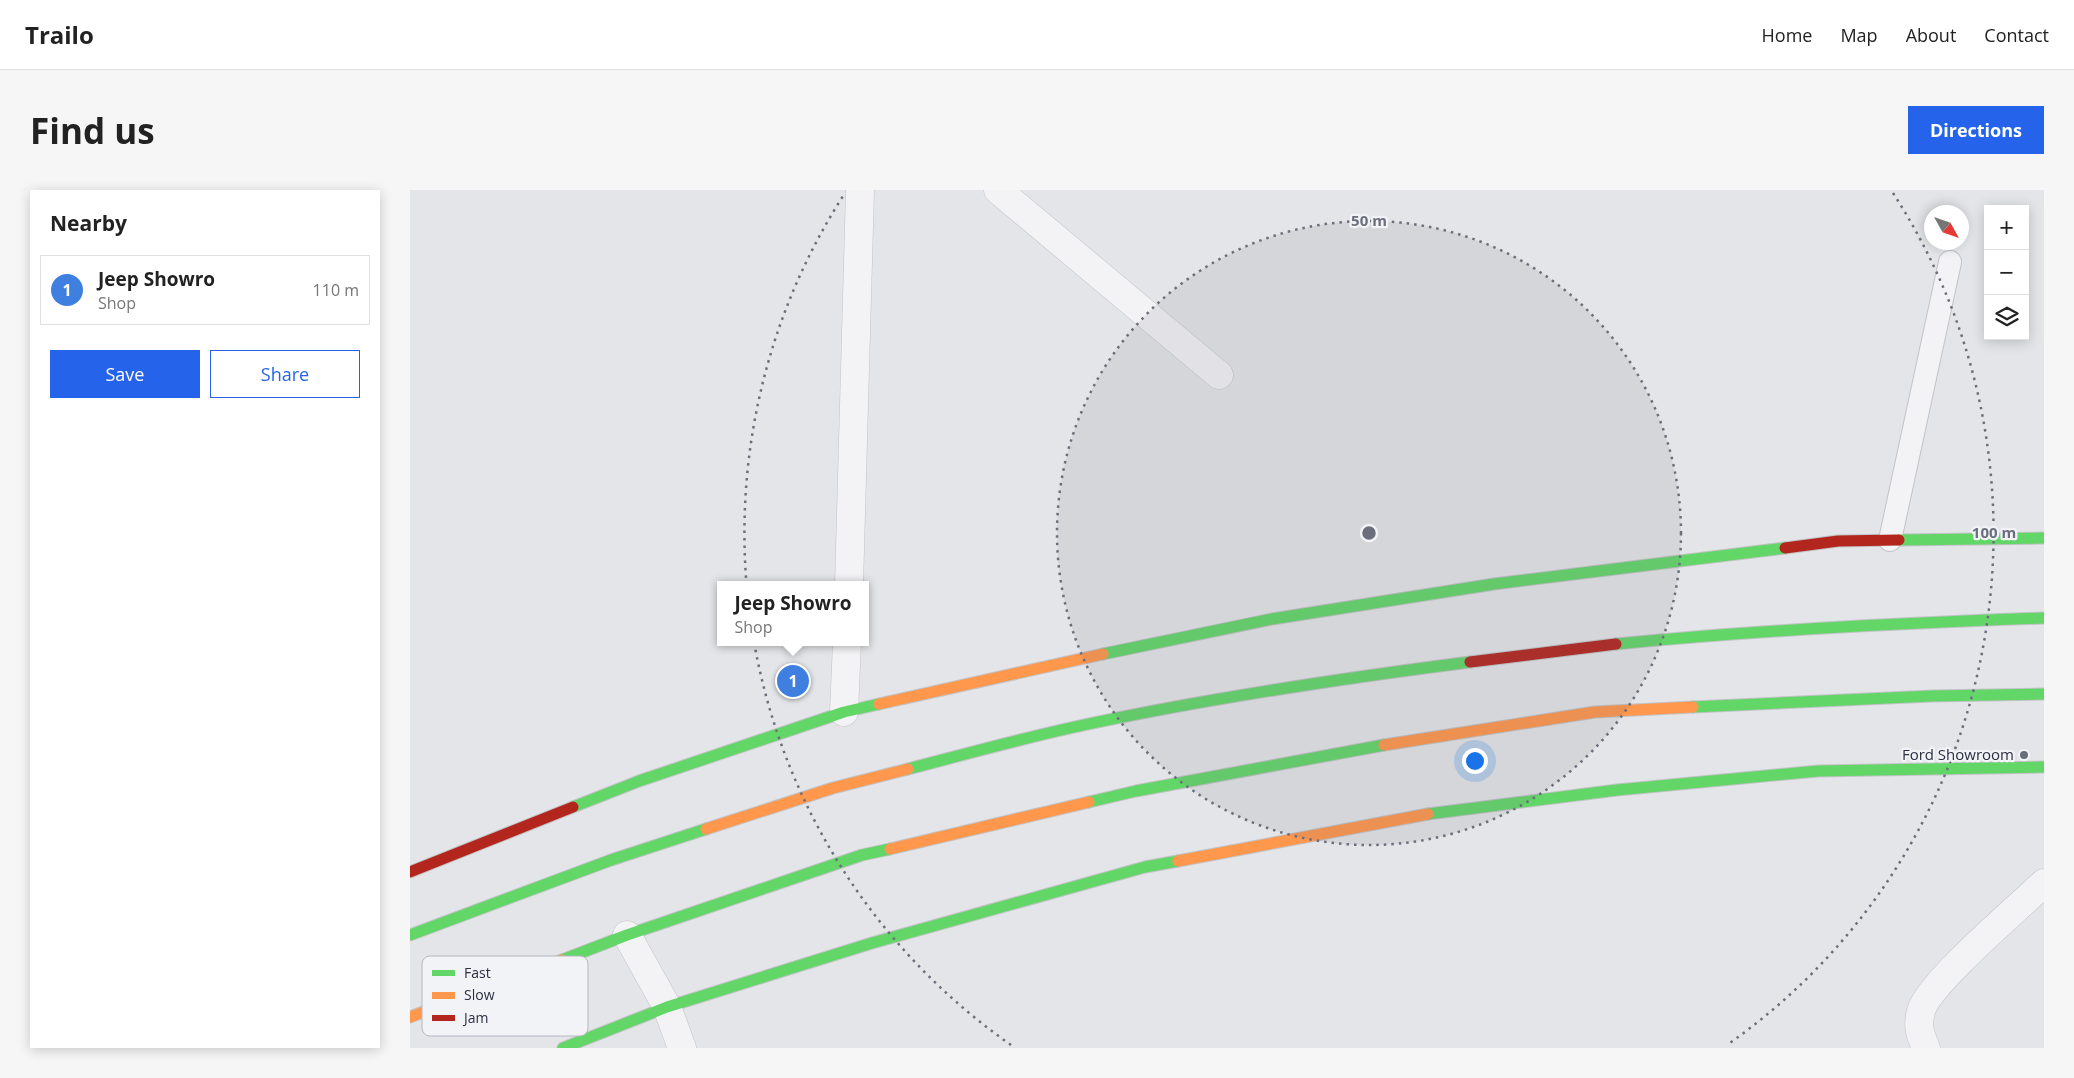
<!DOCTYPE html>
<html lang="en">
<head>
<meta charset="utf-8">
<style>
  :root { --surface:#fff; --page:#f6f6f6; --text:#222; --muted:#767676; --line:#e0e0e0; --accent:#2563eb }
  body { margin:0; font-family:"Open Sans",sans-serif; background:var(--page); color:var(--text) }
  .controls { position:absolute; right:15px; top:15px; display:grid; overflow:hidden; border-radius:0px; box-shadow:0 2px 12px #0003 }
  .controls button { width:45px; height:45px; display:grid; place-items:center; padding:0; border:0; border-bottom:1px solid var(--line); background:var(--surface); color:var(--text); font:25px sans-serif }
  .compass { position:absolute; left:1514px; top:15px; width:45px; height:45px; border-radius:50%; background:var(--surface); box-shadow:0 2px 12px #0003; rotate:130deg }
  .you { position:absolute; left:1064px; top:570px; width:18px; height:18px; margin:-12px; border:4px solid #fff; border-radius:50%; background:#1a73e8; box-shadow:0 0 0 8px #1a73e833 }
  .badge { display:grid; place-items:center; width:32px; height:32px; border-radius:50%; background:var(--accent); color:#fff; font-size:16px; font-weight:700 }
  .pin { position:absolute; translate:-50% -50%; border:2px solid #fff; box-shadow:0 1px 5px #0006 }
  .popup { position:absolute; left:307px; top:391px; width:152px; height:65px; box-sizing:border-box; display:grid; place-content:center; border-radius:0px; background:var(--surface); filter:drop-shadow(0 1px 4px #0005); font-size:16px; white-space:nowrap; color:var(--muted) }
  .popup b { font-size:19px; color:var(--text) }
  .popup::after { content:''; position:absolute; left:50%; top:100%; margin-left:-10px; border:10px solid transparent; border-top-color:var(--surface) }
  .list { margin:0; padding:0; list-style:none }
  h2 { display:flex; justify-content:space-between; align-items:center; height:65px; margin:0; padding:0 20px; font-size:21px }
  h2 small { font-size:16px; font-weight:400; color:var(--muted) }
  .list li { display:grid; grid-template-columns:32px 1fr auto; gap:15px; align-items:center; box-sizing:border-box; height:70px; margin:0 10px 10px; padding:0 10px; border:1px solid var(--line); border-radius:0px }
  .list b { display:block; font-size:19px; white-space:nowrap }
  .list p { margin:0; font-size:16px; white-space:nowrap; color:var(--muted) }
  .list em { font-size:16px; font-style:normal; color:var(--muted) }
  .actions { display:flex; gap:10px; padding:15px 20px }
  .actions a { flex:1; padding:11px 0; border:1px solid var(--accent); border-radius:0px; text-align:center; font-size:18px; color:var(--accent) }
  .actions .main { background:var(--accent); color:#fff }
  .icon { flex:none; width:28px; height:28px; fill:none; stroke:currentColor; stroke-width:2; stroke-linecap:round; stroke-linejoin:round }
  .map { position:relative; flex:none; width:1634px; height:858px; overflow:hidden; border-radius:0px }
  header { display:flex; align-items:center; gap:30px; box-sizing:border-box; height:70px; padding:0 25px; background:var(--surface); border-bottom:1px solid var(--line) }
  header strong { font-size:24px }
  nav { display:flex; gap:28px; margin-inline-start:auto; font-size:18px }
  .intro { display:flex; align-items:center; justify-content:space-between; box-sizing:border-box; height:120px; padding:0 30px }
  h1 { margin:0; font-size:35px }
  .button { padding:12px 22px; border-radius:0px; background:var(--accent); color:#fff; font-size:18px; font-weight:700 }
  main { display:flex; gap:30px; padding:0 30px }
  aside { flex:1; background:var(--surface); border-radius:0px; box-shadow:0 2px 12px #0003 }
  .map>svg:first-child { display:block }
</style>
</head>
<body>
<header>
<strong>Trailo</strong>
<nav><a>Home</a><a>Map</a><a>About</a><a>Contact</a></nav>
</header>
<div class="intro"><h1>Find us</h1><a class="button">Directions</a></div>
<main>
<aside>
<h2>Nearby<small></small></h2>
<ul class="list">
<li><span class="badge" style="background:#3f7fe0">1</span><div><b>Jeep Showro</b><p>Shop</p></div><em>110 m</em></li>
</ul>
<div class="actions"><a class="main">Save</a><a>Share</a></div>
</aside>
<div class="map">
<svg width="1634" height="858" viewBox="0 0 1634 858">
  <rect width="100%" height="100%" fill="#e4e5e8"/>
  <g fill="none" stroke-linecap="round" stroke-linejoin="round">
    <defs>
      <path id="lane" d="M1480 350 1540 72"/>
      <path id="street" d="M588 0 809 185
        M439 395 450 0
        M434 522 437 452
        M217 745 257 817 272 858
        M1516 858C1510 845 1507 836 1511 821 1519 793 1609 717 1634 693"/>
      <path id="fast" d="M1489 350 1634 348
        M1206 454C1348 440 1491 433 1634 428
        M693 464 862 429 1084 394 1375 358
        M1283 517 1522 506 1634 504
        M498 579C552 565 606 550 660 538 792 509 927 489 1060 472
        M679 612 726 601 974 555
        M163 617 229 591 434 522 469 514
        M1018 624 1207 600 1408 581 1634 577
        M0 745 201 670 296 639
        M152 770 217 745 452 665 480 659
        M153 858 257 817 462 753 735 677 768 671"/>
      <path id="slow" d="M469 514 693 464
        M974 555 1185 522 1283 517
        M296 639 423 598 498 579
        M480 659 679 612
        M768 671 1018 624
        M0 827 152 770"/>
      <path id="jam" d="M1375 358 1428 351 1489 350
        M1060 472 1206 454
        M0 682 163 617"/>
    </defs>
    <!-- lane casing -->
    <use href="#lane" stroke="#c2c3c6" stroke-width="24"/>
    <!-- street casing -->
    <use href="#street" stroke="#c2c3c6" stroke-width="29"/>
    <!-- fast casing -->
    <use href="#fast" stroke="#c2c3c6" stroke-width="13"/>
    <!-- slow casing -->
    <use href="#slow" stroke="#c2c3c6" stroke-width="13"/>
    <!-- jam casing -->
    <use href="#jam" stroke="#c2c3c6" stroke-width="13"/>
    <!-- lane -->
    <use href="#lane" stroke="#f3f3f5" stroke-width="22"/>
    <!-- street -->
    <use href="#street" stroke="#f3f3f5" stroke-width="28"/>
    <!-- fast -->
    <use href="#fast" stroke="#63d668" stroke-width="11"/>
    <!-- slow -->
    <use href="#slow" stroke="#ff974d" stroke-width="11"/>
    <!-- jam -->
    <use href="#jam" stroke="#b3261e" stroke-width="11"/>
  </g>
  <!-- distance rings -->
  <circle cx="959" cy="343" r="312" fill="#6b6f7c" fill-opacity=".12"/>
  <g fill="none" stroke="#6b6f7c" stroke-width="2.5" stroke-dasharray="2.5 5">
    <circle cx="959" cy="343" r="312"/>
    <path d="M601 855A625 625 0 0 1 435 3M1483 3A625 625 0 0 1 1317 855"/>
  </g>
  <!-- markers -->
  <circle fill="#6b6f7c" stroke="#f1f3f7" stroke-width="2" cx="1614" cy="565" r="5"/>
  <g text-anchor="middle" stroke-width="4.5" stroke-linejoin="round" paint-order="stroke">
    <!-- poi labels -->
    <g font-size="15" fill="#2a2f42" stroke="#f1f3f7" text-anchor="end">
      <text x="1604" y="570">Ford Showroom</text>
    </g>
  </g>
  <!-- legend -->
  <rect x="12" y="766" width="166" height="80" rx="8" fill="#f1f3f7" stroke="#b5b8c1" stroke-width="1"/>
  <rect x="22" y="780" width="23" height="6" fill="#63d668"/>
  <rect x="22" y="802" width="23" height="7" fill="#ff974d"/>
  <rect x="22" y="825" width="23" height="6" fill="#b3261e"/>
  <g font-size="14" fill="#2a2f42">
    <text x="54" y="788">Fast</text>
    <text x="54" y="810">Slow</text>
    <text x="54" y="833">Jam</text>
  </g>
  <circle cx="959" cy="343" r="8" fill="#6b6f7c" stroke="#f1f3f7" stroke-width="2.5"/>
  <g font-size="15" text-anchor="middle" font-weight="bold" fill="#6b6f7c" stroke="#f1f3f7" stroke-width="4.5" stroke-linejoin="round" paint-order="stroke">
    <text x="959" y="36">50 m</text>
    <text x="1584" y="348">100 m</text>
  </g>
</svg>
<div class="controls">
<button>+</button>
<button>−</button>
<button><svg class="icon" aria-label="layers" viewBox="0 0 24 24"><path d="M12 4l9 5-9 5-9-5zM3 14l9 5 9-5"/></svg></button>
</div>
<svg class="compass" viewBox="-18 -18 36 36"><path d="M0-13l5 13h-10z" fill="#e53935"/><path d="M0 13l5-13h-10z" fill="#767676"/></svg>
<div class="you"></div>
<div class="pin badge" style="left:383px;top:491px;background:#3f7fe0">1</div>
<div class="popup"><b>Jeep Showro</b>Shop</div>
</div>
</main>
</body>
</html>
